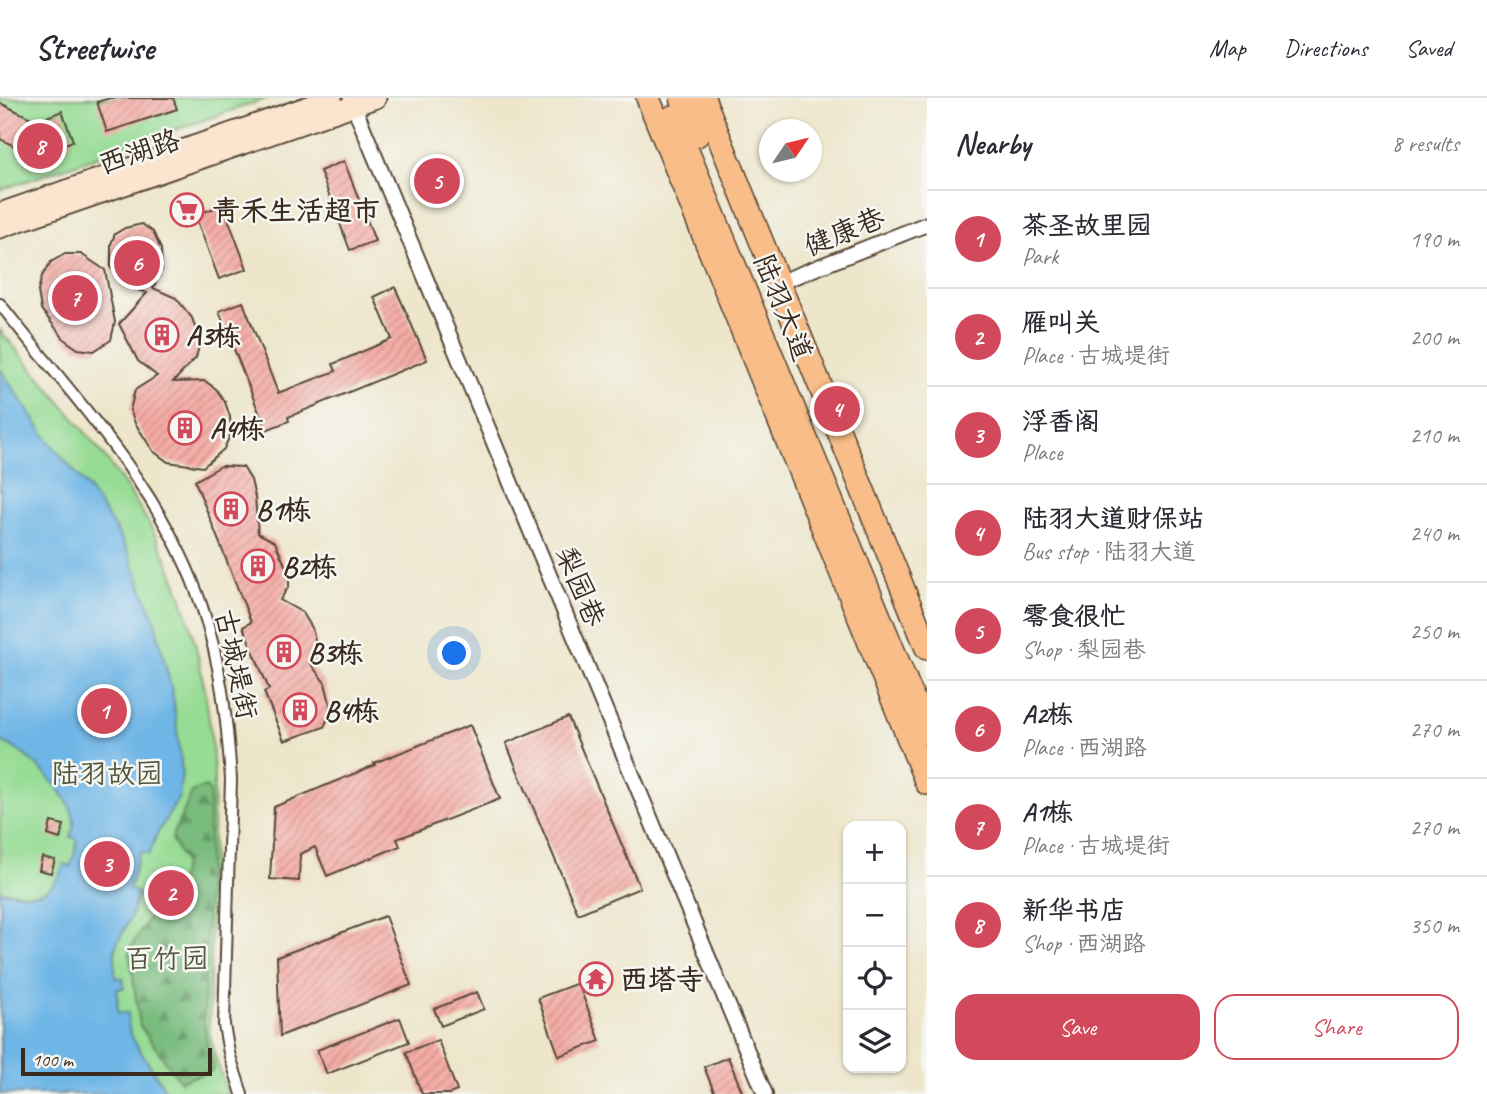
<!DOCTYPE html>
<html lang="en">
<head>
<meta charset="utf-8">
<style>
  :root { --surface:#fff; --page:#f7f7f7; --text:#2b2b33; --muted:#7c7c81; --line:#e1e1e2; --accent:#d1495b }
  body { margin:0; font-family:Caveat,"LXGW WenKai TC",sans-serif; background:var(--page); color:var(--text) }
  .controls { position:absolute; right:21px; bottom:21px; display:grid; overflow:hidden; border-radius:14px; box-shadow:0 2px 5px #0004 }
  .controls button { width:63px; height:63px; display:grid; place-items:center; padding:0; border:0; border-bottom:2px solid var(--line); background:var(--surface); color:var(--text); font:35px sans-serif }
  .compass { position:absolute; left:759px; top:21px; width:63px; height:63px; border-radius:50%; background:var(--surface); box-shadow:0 2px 5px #0004; rotate:55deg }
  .scale { position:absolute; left:21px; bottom:18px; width:191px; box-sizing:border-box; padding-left:7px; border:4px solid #3b2a1e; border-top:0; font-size:19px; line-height:24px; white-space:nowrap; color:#3b2a1e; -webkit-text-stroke:5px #f6f6f2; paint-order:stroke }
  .you { position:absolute; left:455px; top:556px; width:24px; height:24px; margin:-18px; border:5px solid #fff; border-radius:50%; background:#1a73e8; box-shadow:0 0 0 10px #1a73e833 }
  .badge { display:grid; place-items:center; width:46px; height:46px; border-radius:50%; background:var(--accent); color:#fff; font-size:23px; font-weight:700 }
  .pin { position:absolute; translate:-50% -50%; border:4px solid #fff; box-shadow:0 2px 7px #0006 }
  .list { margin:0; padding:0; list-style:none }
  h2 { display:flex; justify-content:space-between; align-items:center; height:91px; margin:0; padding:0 28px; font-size:30px }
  h2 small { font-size:23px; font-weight:400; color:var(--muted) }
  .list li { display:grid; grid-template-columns:46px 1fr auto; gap:21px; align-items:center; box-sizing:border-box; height:98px; padding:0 28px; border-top:2px solid var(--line) }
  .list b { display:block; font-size:26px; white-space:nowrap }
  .list p { margin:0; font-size:23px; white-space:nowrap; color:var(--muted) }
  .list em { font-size:23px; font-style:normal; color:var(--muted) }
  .actions { display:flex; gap:14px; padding:21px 28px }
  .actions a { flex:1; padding:16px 0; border:2px solid var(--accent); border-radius:21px; text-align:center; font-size:24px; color:var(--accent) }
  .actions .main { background:var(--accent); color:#fff }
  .icon { flex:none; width:38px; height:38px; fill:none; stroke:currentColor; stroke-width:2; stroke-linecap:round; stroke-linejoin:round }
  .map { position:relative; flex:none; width:927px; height:996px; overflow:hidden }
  header { display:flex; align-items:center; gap:42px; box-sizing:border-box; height:98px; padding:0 35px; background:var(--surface); border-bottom:2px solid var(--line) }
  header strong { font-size:33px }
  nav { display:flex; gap:38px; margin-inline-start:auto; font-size:24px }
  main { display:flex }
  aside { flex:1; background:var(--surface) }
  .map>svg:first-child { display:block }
</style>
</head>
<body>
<header>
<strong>Streetwise</strong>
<nav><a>Map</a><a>Directions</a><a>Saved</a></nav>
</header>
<main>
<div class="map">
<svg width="927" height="996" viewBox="0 0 927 996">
  <defs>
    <pattern id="forest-firs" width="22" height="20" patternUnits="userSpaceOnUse" patternTransform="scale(1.75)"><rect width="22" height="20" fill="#79bc7e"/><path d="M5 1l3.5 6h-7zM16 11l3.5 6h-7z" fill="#649967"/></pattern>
    <pattern id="building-hatch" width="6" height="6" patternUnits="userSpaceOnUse" patternTransform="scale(1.75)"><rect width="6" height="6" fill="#f5aca5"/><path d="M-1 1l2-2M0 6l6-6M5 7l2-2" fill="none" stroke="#c88c86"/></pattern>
  </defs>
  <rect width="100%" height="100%" fill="#f6f6f2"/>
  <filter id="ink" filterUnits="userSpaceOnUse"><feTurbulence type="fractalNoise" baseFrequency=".0143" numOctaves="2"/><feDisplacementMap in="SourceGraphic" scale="14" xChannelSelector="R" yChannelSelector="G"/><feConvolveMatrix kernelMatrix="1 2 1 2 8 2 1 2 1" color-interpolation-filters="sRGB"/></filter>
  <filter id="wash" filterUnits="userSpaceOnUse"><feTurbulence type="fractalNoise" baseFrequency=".00686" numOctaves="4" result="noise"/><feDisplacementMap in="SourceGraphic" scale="28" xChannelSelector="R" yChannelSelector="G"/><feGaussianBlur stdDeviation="1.57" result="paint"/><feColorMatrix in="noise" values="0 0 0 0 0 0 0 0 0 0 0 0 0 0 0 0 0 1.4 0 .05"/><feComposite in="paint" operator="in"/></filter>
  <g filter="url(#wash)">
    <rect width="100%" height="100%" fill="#ede6cb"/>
    <!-- green -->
    <path fill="#97dc95" stroke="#69835a" stroke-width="2" d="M0 0H268L0 92Z
      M0 232C53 297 114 360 154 435 192 508 209 592 214 675L209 932 214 955 228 996H0Z"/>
    <!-- forest -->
    <path fill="url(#forest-firs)" stroke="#5a734e" stroke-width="2" d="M206 689 210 694 204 924 208 951 214 969 212 973 180 983 140 928 129 852 164 795 180 781 184 764 172 742 173 736 193 693Z"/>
    <!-- water -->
    <path fill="#6eb6e6" stroke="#547082" stroke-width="2" d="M0 271 50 345 86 387 115 430 126 450 154 520 173 598 182 673 179 699 157 736 149 756 140 754 129 791 138 795 132 816 115 850V880H123L124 890 117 891 118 915H128L129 931 133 941 168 996H0V793C33 797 51 803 64 766L71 768 78 742 71 739C72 734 74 729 74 723 71 695 25 651 0 643Z"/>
    <g id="blocks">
      <!-- building -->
      <path fill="url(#building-hatch)" d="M110 0H173L177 11 107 34 97 4Z
        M0 5 37 23 62 13 73 43 34 58 0 41Z
        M344 63 375 143 350 152 320 73Z
        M223 107 247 171 219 181 195 117Z
        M142 126 153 134 161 151 162 172 153 190 176 200 192 220 200 244 196 260 173 284 205 283 216 291 225 304 230 319 231 335 224 351 203 369 168 364 153 353 135 325 130 312 135 292 157 278 138 263 119 226 147 195 127 189 111 170V146L115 136 125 130Z
        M65 156H81L105 172 115 224 111 242 94 253 78 251 65 242 41 211 38 193 42 178 51 164Z
        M395 189 427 262 288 319 289 323 266 332 219 213 243 204 278 295 336 273 333 266 392 241 374 199Z
        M221 368 243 369 251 382 255 399 258 435 275 444 289 476V488L280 502 303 515 312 530 316 546 315 561 310 565 325 585 330 605 329 618 324 629 284 643 264 594 269 591 243 529 251 524 195 383Z
        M568 619 640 790 578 816 506 645Z
        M470 627 500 701 397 741 400 748 327 778 315 749 300 756 299 783 270 781 274 709 375 667 374 665Z
        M51 724 64 727 60 741 48 737Z
        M91 750 128 762 122 781 86 769Z
        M42 759 55 762 51 775 39 772Z
        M385 818 411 887 280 938 277 859Z
        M578 885 600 943 559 958 538 900Z
        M477 894 484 911 441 928 434 911Z
        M400 920 409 944 327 976 317 952Z
        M438 942 457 993 449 996H422L406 954Z
        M728 959 743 996H715L704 969Z"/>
    </g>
  </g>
  <g filter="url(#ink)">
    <use href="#blocks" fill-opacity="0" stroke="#564638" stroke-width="2"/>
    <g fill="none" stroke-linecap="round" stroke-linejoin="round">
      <defs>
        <path id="pedestrian" d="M0 206C75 302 163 391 202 509 221 565 227 622 231 681L224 927 229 955 242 996"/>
        <path id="minor" d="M351 1 765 996
          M778 185 927 126"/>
        <path id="secondary" d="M0 115 332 0
          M0 130 376 0"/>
        <path id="primary" d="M648 0 927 685
          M682 0 697 37
          M703 0 927 550
          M673 19 927 635"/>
      </defs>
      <!-- pedestrian casing -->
      <use href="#pedestrian" stroke="#564638" stroke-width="14"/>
      <!-- minor casing -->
      <use href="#minor" stroke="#564638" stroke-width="18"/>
      <!-- secondary casing -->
      <use href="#secondary" stroke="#564638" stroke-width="23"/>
      <!-- primary casing -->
      <use href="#primary" stroke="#564638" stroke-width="26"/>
      <!-- pedestrian -->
      <use href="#pedestrian" stroke="#fff" stroke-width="10"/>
      <!-- minor -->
      <use href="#minor" stroke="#fff" stroke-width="14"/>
      <!-- secondary -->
      <use href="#secondary" stroke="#fce5cf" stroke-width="19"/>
      <!-- primary -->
      <use href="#primary" stroke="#f8bd88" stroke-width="23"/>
    </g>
  </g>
  <!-- icons -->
  <defs>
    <symbol id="supermarket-ring" viewBox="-11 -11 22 22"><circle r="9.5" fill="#f6f6f2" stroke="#d1495b" stroke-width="1.5"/><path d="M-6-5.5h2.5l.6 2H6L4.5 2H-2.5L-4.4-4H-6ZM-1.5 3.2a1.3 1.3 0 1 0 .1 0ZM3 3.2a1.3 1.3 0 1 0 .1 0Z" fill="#d1495b"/></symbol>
    <symbol id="building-ring" viewBox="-11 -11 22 22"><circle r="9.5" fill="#f6f6f2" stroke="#d1495b" stroke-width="1.5"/><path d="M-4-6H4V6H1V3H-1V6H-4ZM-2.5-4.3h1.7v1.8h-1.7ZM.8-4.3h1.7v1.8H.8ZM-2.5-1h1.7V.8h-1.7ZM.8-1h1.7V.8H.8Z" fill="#d1495b"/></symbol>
    <symbol id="temple-ring" viewBox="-11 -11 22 22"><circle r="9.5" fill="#f6f6f2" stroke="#d1495b" stroke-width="1.5"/><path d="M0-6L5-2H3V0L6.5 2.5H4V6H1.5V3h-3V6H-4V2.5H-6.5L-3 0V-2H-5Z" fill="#d1495b"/></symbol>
  </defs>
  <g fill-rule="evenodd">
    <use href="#supermarket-ring" x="168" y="93" width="38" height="38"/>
    <use href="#building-ring" x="143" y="218" width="38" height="38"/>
    <use href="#building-ring" x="166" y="311" width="38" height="38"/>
    <use href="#building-ring" x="212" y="392" width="38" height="38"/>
    <use href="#building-ring" x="239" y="449" width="38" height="38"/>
    <use href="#building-ring" x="265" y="535" width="38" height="38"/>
    <use href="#building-ring" x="281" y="593" width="38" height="38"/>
    <use href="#temple-ring" x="577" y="862" width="38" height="38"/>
  </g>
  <g text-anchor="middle" stroke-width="5" stroke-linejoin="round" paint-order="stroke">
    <!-- street labels -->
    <g font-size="28" fill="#3b2a1e" stroke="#f6f6f2">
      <text transform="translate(139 53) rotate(-19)" y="10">西湖路</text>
      <text transform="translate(844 133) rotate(-22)" y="10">健康巷</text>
      <text transform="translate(784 209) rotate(68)" y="10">陆羽大道</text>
      <text transform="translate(581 488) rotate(67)" y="10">梨园巷</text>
      <text transform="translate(237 566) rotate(78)" y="10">古城堤街</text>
    </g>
    <!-- poi labels -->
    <g font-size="28" font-weight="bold" fill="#3b2a1e" stroke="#f6f6f2" text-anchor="start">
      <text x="212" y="122">青禾生活超市</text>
      <text x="186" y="247">A3栋</text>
      <text x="210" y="340">A4栋</text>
      <text x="256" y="421">B1栋</text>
      <text x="282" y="478">B2栋</text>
      <text x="308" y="564">B3栋</text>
      <text x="324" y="622">B4栋</text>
      <text x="620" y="891">西塔寺</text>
    </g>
    <!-- park labels -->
    <g font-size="28" fill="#52563c" stroke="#f6f6f2">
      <text x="107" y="685">陆羽故园</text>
      <text x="167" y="870">百竹园</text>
    </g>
  </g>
</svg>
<div class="controls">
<button>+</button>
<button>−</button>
<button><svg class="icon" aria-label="locate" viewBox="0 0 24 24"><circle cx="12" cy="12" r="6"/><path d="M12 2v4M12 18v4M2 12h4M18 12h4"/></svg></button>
<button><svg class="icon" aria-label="layers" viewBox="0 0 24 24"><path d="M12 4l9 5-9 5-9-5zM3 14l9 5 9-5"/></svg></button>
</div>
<svg class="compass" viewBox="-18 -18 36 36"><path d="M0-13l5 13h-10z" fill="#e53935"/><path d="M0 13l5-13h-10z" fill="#7c7c81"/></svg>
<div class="scale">100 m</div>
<div class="you"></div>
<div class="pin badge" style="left:104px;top:613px">1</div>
<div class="pin badge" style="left:171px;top:795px">2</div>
<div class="pin badge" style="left:107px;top:766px">3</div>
<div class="pin badge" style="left:837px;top:311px">4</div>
<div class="pin badge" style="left:437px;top:83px">5</div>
<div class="pin badge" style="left:137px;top:165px">6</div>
<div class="pin badge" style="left:75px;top:200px">7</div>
<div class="pin badge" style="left:40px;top:48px">8</div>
</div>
<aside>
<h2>Nearby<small>8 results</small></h2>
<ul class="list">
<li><span class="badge">1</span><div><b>茶圣故里园</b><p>Park</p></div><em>190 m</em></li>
<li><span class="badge">2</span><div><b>雁叫关</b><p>Place · 古城堤街</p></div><em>200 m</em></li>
<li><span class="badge">3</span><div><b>浮香阁</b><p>Place</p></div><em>210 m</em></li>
<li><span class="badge">4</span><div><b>陆羽大道财保站</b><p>Bus stop · 陆羽大道</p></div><em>240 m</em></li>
<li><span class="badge">5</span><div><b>零食很忙</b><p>Shop · 梨园巷</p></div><em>250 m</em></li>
<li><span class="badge">6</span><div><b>A2栋</b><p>Place · 西湖路</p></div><em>270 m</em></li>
<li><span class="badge">7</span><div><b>A1栋</b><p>Place · 古城堤街</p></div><em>270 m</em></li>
<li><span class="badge">8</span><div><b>新华书店</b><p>Shop · 西湖路</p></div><em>350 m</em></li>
</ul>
<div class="actions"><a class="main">Save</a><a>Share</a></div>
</aside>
</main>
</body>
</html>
